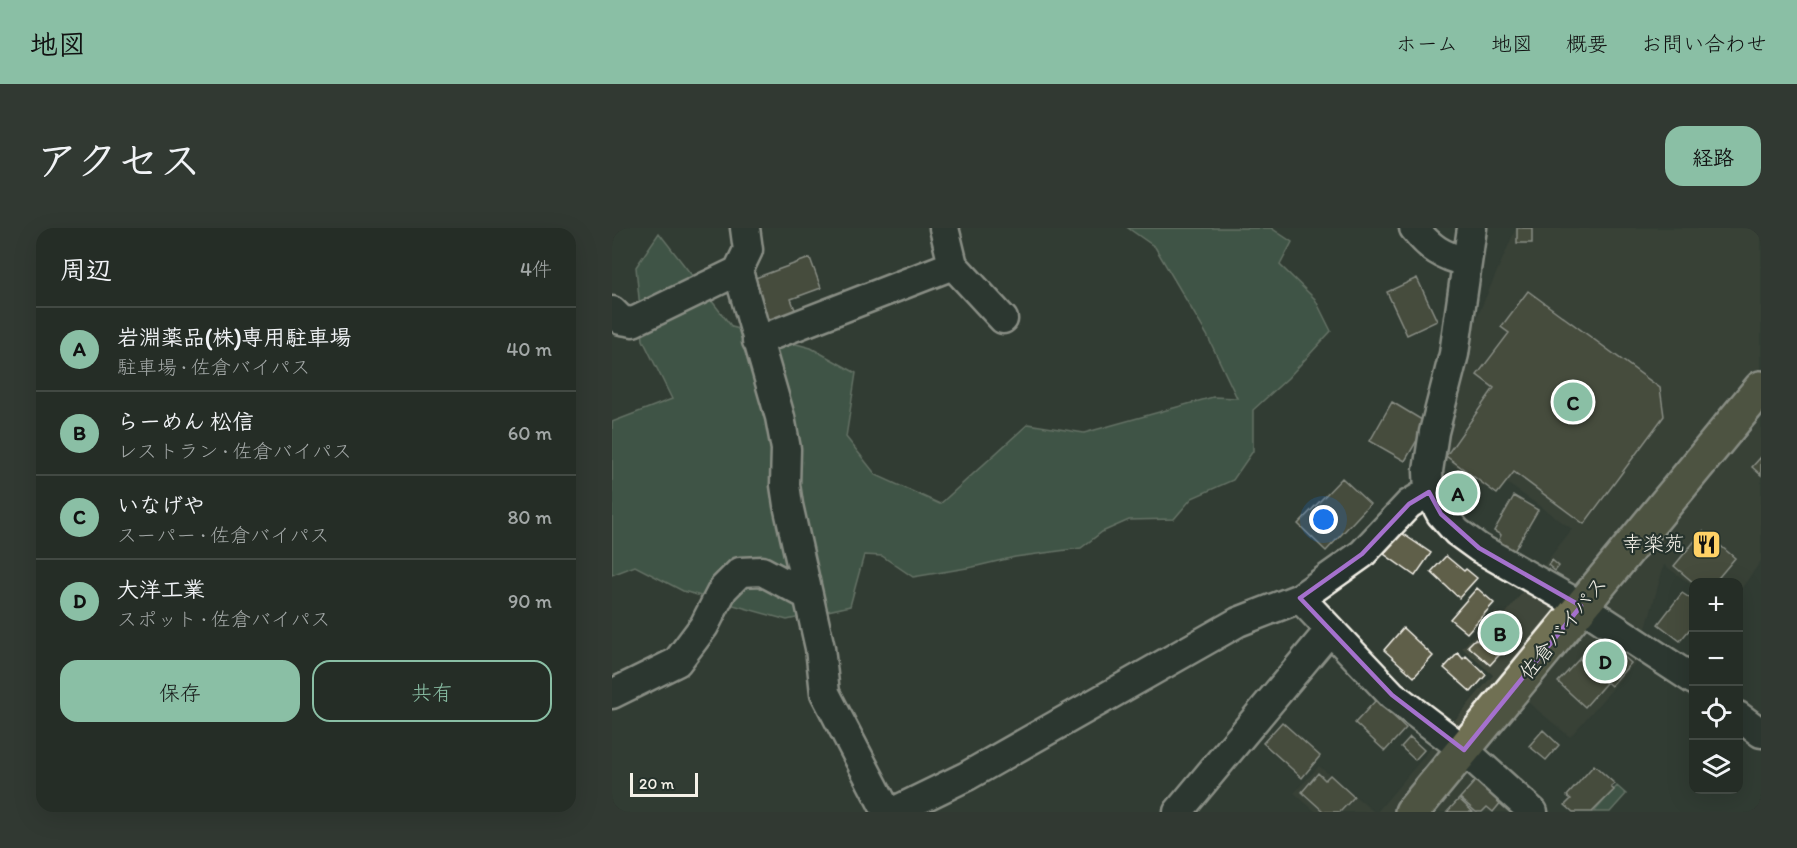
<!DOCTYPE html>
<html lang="ja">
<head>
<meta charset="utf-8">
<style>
  :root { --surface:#252d26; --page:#313932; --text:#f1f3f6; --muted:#a3a8a7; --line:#424943; --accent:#8abfa5 }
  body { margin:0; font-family:Itim,"Klee One",sans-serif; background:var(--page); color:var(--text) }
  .controls { position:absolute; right:18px; bottom:18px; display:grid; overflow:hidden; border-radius:12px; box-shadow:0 6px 24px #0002 }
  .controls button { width:54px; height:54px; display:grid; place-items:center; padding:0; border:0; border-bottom:2px solid var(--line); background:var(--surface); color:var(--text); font:30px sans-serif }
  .scale { position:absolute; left:18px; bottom:15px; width:68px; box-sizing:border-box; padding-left:6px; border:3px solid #f4f1e8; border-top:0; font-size:16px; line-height:21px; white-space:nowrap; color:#f4f1e8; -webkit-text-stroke:4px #26332d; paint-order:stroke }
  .you { position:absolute; left:712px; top:292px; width:21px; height:21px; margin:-15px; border:4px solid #fff; border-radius:50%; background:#1a73e8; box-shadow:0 0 0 9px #1a73e833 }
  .badge { display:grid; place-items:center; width:39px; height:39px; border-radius:50%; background:var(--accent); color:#111; font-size:20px; font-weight:700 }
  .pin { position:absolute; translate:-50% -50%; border:3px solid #fff; box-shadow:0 2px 6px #0006 }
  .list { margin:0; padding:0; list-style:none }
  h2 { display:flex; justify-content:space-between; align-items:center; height:78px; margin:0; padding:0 24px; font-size:26px }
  h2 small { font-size:20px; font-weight:400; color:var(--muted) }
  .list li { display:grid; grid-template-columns:39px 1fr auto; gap:18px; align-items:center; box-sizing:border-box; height:84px; padding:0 24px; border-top:2px solid var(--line) }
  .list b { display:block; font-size:22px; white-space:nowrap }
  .list p { margin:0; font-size:20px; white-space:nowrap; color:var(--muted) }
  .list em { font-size:20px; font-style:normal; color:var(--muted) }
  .actions { display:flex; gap:12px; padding:18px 24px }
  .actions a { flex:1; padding:14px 0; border:2px solid var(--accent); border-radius:18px; text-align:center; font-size:21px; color:var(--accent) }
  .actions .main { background:var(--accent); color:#111 }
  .icon { flex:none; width:33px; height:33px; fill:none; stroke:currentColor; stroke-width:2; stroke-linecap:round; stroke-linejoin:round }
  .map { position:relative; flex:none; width:1149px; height:584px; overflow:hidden; border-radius:18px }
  header { display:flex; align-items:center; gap:36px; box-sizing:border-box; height:84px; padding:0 30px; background:var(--accent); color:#111 }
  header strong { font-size:28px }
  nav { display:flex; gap:33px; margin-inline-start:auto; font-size:21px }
  .intro { display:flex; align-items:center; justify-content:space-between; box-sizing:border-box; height:144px; padding:0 36px }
  h1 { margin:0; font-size:42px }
  .button { padding:15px 27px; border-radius:18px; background:var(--accent); color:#111; font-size:21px; font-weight:700 }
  main { display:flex; gap:36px; padding:0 36px }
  aside { flex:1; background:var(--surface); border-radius:18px; box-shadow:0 6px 24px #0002 }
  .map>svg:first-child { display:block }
</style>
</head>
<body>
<header>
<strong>地図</strong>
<nav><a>ホーム</a><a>地図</a><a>概要</a><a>お問い合わせ</a></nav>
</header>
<div class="intro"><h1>アクセス</h1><a class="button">経路</a></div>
<main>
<aside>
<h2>周辺<small>4件</small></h2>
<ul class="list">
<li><span class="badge">A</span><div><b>岩淵薬品(株)専用駐車場</b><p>駐車場 · 佐倉バイパス</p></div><em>40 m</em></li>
<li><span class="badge">B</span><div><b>らーめん 松信</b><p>レストラン · 佐倉バイパス</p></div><em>60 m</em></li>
<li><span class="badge">C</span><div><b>いなげや</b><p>スーパー · 佐倉バイパス</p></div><em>80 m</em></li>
<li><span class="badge">D</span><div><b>大洋工業</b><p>スポット · 佐倉バイパス</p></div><em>90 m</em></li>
</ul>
<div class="actions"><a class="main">保存</a><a>共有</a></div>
</aside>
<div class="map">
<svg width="1149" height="584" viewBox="0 0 1149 584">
  <rect width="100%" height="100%" fill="#313c33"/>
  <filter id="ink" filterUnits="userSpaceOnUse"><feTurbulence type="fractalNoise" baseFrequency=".0167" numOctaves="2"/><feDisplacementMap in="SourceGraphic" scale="12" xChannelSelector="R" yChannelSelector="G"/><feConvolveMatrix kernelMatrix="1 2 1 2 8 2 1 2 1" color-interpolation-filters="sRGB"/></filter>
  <g filter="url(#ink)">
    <!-- built -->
    <path fill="#3f463a" d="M904 0H1149V333L1127 364 1126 355H1082L1081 358 1052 337 1025 433 958 509 906 466 859 519 905 584H765L881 447 850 420 884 384 891 389 960 301 886 249 873 260 810 215Z
      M707 538 762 584H704L682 565Z"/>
    <!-- green -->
    <path fill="#51725d" stroke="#a2b2a2" stroke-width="1.5" d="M516 0H659L680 14 668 37 703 71 719 103 676 150 641 182V223L621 252 580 270 562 291 517 292 490 304 469 320 403 329 361 339 301 349 270 328 252 327 238 378 175 392 71 363 23 338 0 347V194L60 171 31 112 24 39 47 5 120 99 199 120 244 145 234 209 264 247 328 276 416 196 472 205 601 169 625 170 595 107 543 19Z
      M1005 558 1014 566 998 584H982Z"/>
    <!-- building -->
    <path fill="#5f5e4a" stroke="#f4f1e8" stroke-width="1.5" d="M905 0H920V15H905Z
      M198 30 209 60 179 71 185 87 155 98 138 52Z
      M805 50 825 93 795 107 775 64Z
      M916 63 1048 160 1052 188 972 296 902 244 885 266 834 228 882 160 865 147 897 105 889 99Z
      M780 174 815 195 793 233 758 213Z
      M1149 229V247L1140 239Z
      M730 250 758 276 714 323 686 296Z
      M902 268 926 282 901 325 885 315 889 307 882 303Z
      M1091 303 1123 330 1102 355H1082L1062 338Z
      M788 304 819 325 803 348 772 326Z
      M834 328 852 343 854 341 865 350 847 370 819 344Z
      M940 332 947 338 943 343 936 337Z
      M865 360 882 375 855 405 838 391Z
      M1070 365 1082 373V396L1068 413 1046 396Z
      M882 389 904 408 890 424 872 408 877 402 874 398Z
      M791 400 821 428 802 449 772 422Z
      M988 407 1019 435 999 458 967 430Z
      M870 410H872L889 425 878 437 856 418 863 411 867 414Z
      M846 425 851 431 854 428 874 447 859 464 832 440Z
      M968 430 994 455 973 479 946 454Z
      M764 472 794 500 773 523 743 495Z
      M670 494 708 528 690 550 651 515Z
      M931 502 947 517 934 532 917 518Z
      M798 509 812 522 803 532 789 519Z
      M982 537 1003 556 999 559 1002 562 980 584H961L953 577 959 571 955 568Z
      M706 545 713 552 718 547 742 569 728 584H712L690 564Z
      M865 551 890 573 881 584 875 579 870 584H864L848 570Z
      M847 571 861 584H835Z"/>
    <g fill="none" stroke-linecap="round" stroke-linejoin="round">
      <defs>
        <path id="minor" d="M332 0 341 37 391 91
          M802 0C818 20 830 28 855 34
          M860 0 842 126 822 204 816 243 817 264 829 286 845 304 867 320 969 378 1082 452
          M126 43 136 22 133 0
          M0 83 9 92 21 94 126 43 168 189 174 221 173 257 176 277 208 420 213 465 275 584
          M145 113 341 37
          M688 370 780 467 852 522 921 584
          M0 466 65 434 92 398 111 361 128 344 150 343 195 367
          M1126 488 1149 505
          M281 584 355 548 626 394 688 370 750 326 797 276 817 264
          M566 584 717 403"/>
        <path id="highway" d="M800 584 1149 160"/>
      </defs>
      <!-- minor casing -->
      <use href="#minor" stroke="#f4f1e8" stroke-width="33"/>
      <!-- highway casing -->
      <use href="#highway" stroke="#f4f1e8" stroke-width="38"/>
      <!-- minor -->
      <use href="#minor" stroke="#26332d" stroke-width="28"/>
      <!-- highway -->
      <use href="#highway" stroke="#706f52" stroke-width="33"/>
    </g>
  </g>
  <!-- marked area -->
  <path d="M0 0H1149V584H0ZM817 264 829 286 867 320 969 378 852 522 780 467 688 370 750 326 797 276Z" fill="#313c33" fill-opacity=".55" fill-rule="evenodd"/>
  <path fill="none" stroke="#a571cd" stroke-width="4.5" stroke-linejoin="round" d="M817 264 829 286 867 320 969 378 852 522 780 467 688 370 750 326 797 276Z"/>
  <!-- icons -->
  <defs>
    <symbol id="restaurant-square" viewBox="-11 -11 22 22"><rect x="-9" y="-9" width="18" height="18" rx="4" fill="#ffd166" stroke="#26332d"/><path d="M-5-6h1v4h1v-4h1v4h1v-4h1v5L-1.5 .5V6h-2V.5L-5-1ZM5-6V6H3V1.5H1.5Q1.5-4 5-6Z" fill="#111"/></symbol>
  </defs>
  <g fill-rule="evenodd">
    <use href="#restaurant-square" x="1078" y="300" width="33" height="33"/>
  </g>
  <g text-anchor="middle" stroke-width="4.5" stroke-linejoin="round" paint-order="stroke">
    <!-- poi labels -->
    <g font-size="21" fill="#f4f1e8" stroke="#26332d" text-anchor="end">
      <text x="1073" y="323">幸楽苑</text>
    </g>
    <!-- street labels -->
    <g font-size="21" fill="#f4f1e8" stroke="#26332d">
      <text transform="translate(951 400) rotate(-51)" y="7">佐倉バイパス</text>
    </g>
  </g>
</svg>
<div class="controls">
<button>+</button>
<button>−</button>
<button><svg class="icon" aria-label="locate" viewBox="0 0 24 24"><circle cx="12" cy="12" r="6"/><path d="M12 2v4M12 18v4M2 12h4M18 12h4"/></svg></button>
<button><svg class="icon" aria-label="layers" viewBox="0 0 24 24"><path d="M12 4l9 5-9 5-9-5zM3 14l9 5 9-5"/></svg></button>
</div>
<div class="scale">20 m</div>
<div class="you"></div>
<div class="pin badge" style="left:846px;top:265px">A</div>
<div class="pin badge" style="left:888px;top:405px">B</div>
<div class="pin badge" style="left:961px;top:174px">C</div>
<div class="pin badge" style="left:993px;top:433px">D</div>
</div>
</main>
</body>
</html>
